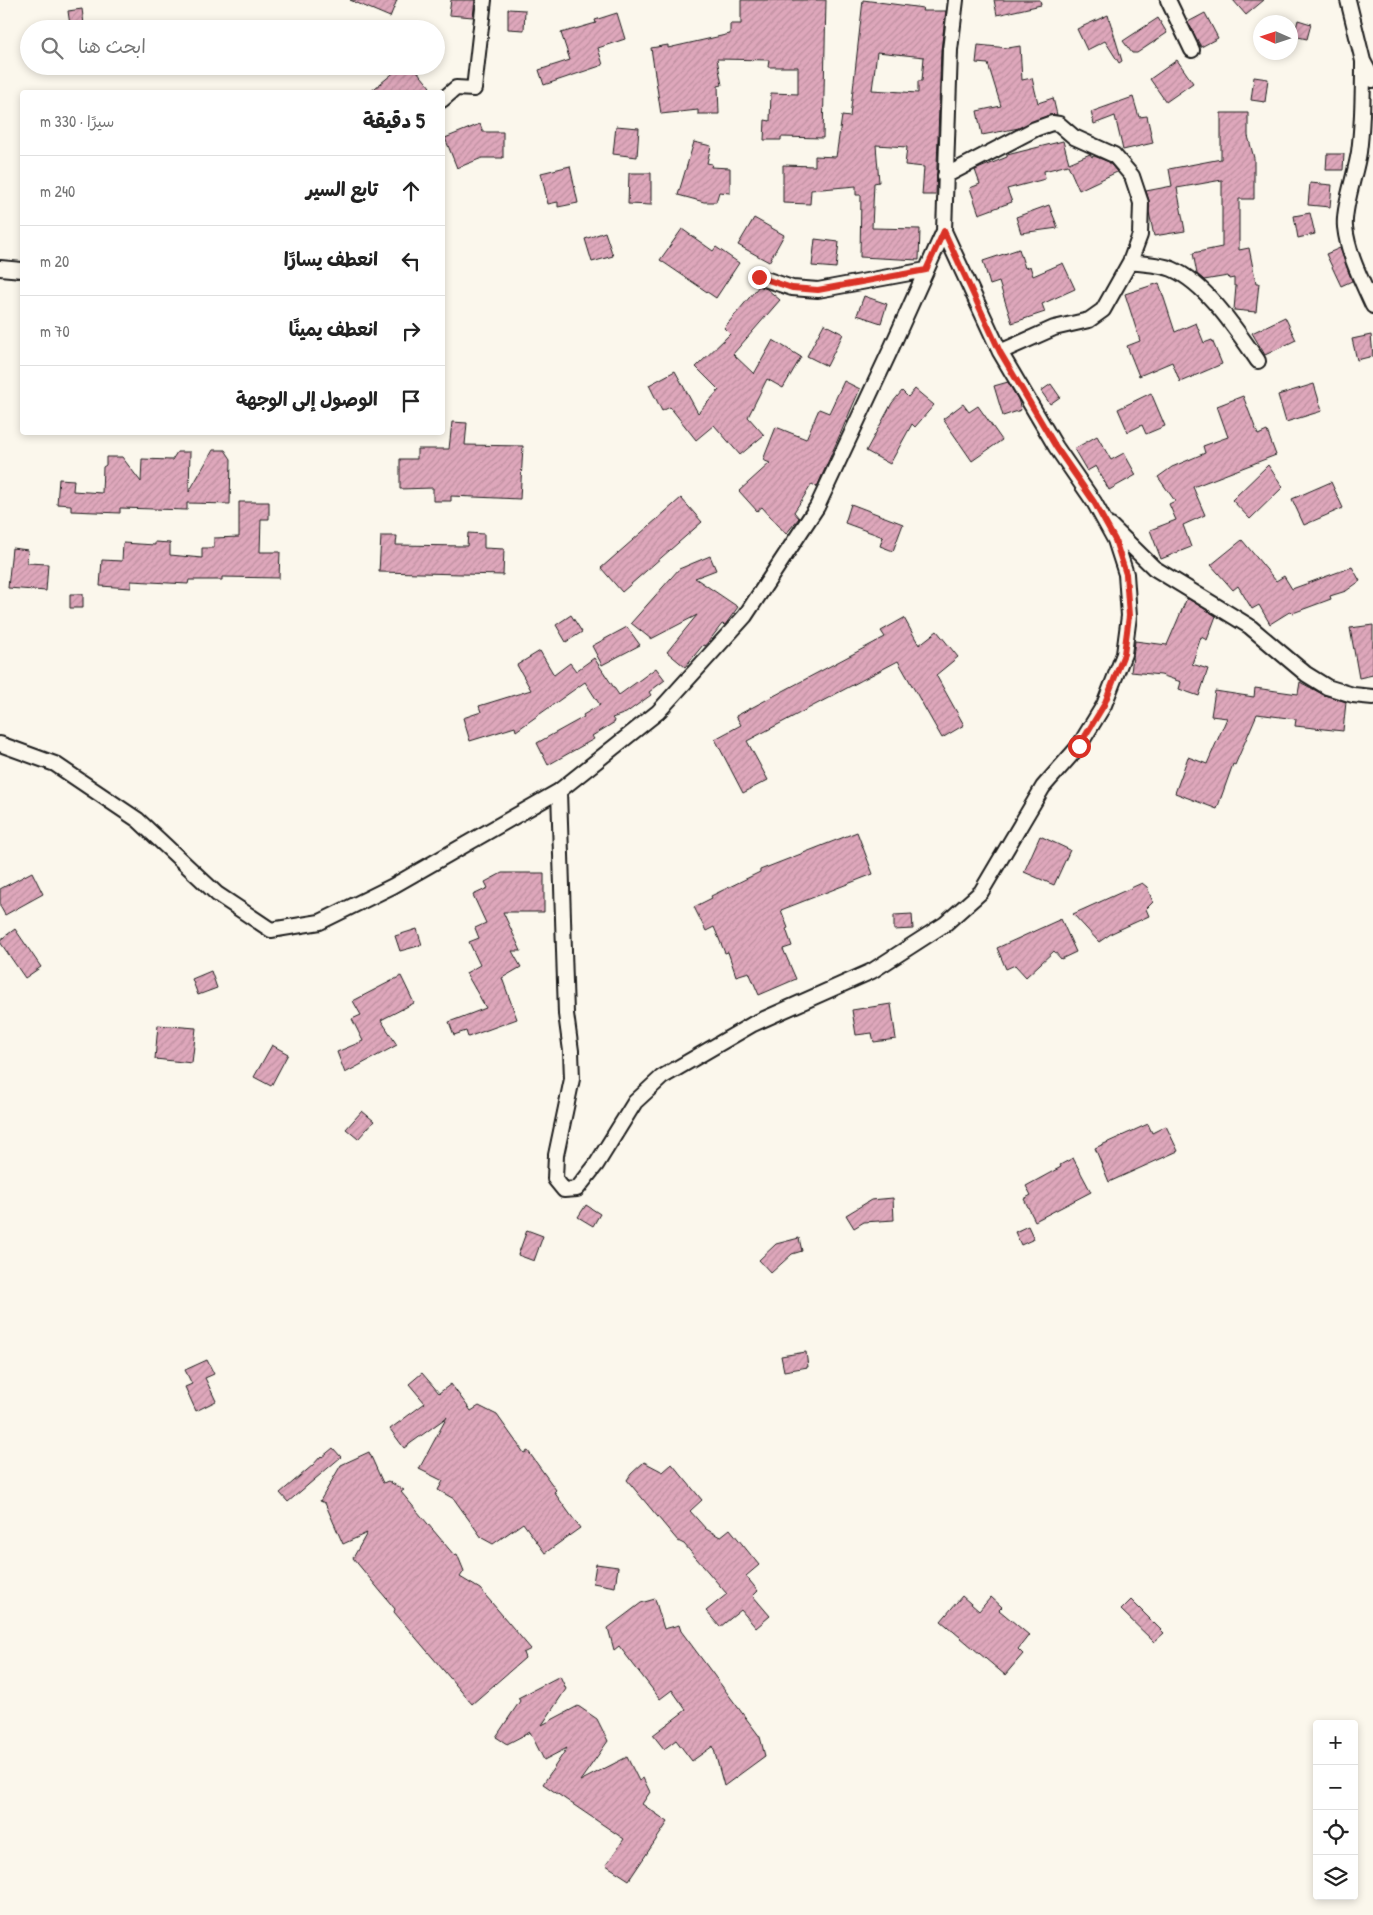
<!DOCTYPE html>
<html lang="ar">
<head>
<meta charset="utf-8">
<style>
  :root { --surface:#fff; --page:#f2f2f2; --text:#222; --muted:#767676; --line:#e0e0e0 }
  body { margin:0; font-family:"Patrick Hand","Playpen Sans Arabic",sans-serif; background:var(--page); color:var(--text); direction:rtl }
  .controls { position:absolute; right:15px; bottom:15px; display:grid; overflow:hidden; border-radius:5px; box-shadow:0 2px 8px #0003 }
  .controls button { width:45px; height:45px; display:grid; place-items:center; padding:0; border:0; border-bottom:1px solid var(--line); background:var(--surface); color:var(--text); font:25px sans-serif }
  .compass { position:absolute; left:1253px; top:15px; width:45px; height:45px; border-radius:50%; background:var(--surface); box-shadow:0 2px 8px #0003; rotate:273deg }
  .stop { position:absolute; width:15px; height:15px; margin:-11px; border:4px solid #d93025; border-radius:50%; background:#fff }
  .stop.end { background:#d93025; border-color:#fff; box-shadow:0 1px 5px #0008 }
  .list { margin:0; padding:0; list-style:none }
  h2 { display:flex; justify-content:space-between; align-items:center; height:65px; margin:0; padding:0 20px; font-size:21px }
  h2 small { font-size:16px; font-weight:400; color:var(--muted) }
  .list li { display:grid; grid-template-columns:32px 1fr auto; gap:15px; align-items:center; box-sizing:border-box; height:70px; padding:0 20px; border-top:1px solid var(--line) }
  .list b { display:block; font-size:19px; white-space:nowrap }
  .list em { font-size:16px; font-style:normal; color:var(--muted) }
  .icon { flex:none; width:28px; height:28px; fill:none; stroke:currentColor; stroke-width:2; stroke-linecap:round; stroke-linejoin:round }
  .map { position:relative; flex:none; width:1373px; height:1915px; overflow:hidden; direction:ltr }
  .search { position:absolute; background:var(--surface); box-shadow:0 2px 8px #0003; left:20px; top:20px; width:425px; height:55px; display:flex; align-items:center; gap:12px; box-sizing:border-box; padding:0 18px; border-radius:28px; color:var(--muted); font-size:19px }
  .panel { position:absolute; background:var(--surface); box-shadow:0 2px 8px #0003; left:20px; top:90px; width:425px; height:345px; border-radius:5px; direction:rtl }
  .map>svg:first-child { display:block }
</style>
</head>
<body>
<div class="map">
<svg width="1373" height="1915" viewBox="0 0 1373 1915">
  <defs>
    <pattern id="building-hatch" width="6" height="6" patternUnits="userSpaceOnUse" patternTransform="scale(1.25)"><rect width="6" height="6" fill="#dea7bb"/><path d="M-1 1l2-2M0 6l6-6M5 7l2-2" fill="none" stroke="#be8fa0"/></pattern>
  </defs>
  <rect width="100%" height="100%" fill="#fbf7ec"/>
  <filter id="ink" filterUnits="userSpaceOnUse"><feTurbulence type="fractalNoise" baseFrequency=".02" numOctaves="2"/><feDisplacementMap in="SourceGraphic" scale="10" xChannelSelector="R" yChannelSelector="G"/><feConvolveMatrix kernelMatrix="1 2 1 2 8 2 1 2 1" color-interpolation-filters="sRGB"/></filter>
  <g filter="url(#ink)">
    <!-- building -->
    <path fill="url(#building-hatch)" stroke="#1c1c1c" fill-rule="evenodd" d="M350 0H397L390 17Z
      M451 0H475L473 17 449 15Z
      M741 0H826L823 138 781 137V140H764L765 120 770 121 771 93 798 94V67H768L769 60 717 59 722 85 718 86 719 114H698V110L661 114 651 48 668 45V48L730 34V24H741Z
      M863 0 923 8 922 11H946L941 50 936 195H922L924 167 905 165 907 147 876 145 879 182 874 183 872 228 920 229 919 260 860 257 861 195H856V186L811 190 810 204 783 203V165L815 166V156L836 157 842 116 850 117ZM877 52 924 57 922 81H918V93L872 90Z
      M994 0H1040L1041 5 997 15Z
      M1233 0H1264L1246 15Z
      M82 9 84 24 70 25 68 11Z
      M508 9 525 10 524 30 508 29Z
      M617 13 625 39 598 48 603 65 544 85 539 70 570 60 561 33 596 23 595 20Z
      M1205 13 1218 38 1201 47 1188 22Z
      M1108 15 1122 61 1119 63 1105 41 1087 50 1077 29Z
      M1158 18 1167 33 1137 53H1132L1123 41Z
      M1298 20 1311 24 1307 39 1294 36Z
      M978 45 1008 48 1020 46 1022 80 1032 78 1038 103 1053 98 1057 115H1049L1019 128 982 135 977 111 1001 106 988 64 976 63Z
      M1177 60 1193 83 1166 102 1150 79Z
      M402 66H413L430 87 423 92H370Z
      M1254 77 1268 79 1265 102 1251 100Z
      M1133 97 1139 117 1147 116 1153 143 1123 150 1115 116 1094 124 1091 112Z
      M1221 113H1248V136L1254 158V199H1239V250L1249 248 1256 283H1259L1256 312 1234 310 1236 286H1234V278L1229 279 1228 276 1204 280 1197 274 1193 253 1222 247V180L1177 188 1185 231 1154 236 1149 212V201L1146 191 1172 186 1169 169 1221 159Z
      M480 124 483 132H503V158H482L457 168 445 138Z
      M616 126 639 128 637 157 613 154Z
      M1063 141 1069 163 1090 154 1092 157 1094 156 1109 162 1117 172 1079 190 1068 165 1044 171 1045 179 1007 189 1012 202 979 214 970 188 980 184 975 170 1007 157V155Z
      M694 142 711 146 707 163 712 164 711 167 730 168V193L719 192 716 202H704L678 195Z
      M1327 154H1344L1343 170H1326Z
      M570 166 578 203 558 207V202L548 204 541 173Z
      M629 173H651V205L628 204Z
      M1310 183 1332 185 1330 207 1308 205Z
      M1049 205 1058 228 1021 233 1016 217Z
      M1310 213 1315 234 1298 238 1294 216Z
      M754 218 784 235 769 262 738 245Z
      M682 229 713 251 716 247 739 263 716 298 660 260Z
      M605 232 613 256 592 262 585 239Z
      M815 239 839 242 836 268 812 266Z
      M1340 248 1352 281 1341 286 1326 254Z
      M1019 249 1025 268 1030 266 1033 276 1063 263 1075 289 1042 304 1045 312 1012 323 999 282 990 285 983 261Z
      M1159 283 1175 332 1196 323 1204 343 1212 340 1222 364 1180 382 1172 362 1139 376 1127 346 1140 341 1125 294Z
      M759 286 767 289 780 300 733 354 754 374 773 340 801 357 783 388 767 379 748 417 764 435 740 455 714 425 696 440 670 407 662 411 649 385 675 371 698 413 719 390 696 367 730 334 724 328Z
      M864 296 887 304 881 323 857 315Z
      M1285 317 1296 340 1265 355 1252 333Z
      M824 324 843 334 827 366 807 356Z
      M1371 335 1373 356 1357 360 1352 339Z
      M844 381 860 389 817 487 812 484 794 512 799 518 786 534 762 507 757 511 739 491 770 463 763 460 776 427 806 439 819 409 829 413Z
      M1008 382 1018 399 1021 410 1003 416 994 386Z
      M1051 384 1060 397 1050 404 1041 391Z
      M1314 384 1322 411 1286 422 1278 395Z
      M915 389 934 405 915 427 912 424 890 464 866 451 892 403 902 391 908 397Z
      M1151 393 1165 426 1146 434 1142 425 1128 432 1118 409Z
      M1243 396 1258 435 1267 431 1276 455 1193 487 1205 515 1183 525 1191 547 1161 559 1150 530 1176 520 1169 504 1175 501 1158 477 1172 467 1205 453 1203 446 1228 437 1217 406Z
      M963 404 969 412 978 406 1002 440 972 461 943 419Z
      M452 422 467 423 465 445 523 446 520 499 451 496V501H433V488L400 489V459H417V449H449Z
      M1097 436 1111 460 1124 453 1136 475 1109 490 1096 466 1087 471 1074 449Z
      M213 450H225L231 459 230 504 187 503V510L120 508V513L71 511V505L57 504 59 479 74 480 73 491 102 493 103 467 106 465V457H122L141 482 142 459 172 460 177 452H190L189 492Z
      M1268 465 1283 487 1250 519 1232 500Z
      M1331 482 1343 508 1304 525 1292 499Z
      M681 498 702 522 622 592 601 568Z
      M239 502H269V519H261L260 552H280L279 578 222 577V580H189L188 584 131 581V588L100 586 102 560 122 561 123 543 155 545V542L170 543V555L202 558V548H214V538L239 537Z
      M851 504 903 524 893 551 880 546 883 537 845 523Z
      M468 533 484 534V548L504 549 503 575 379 572 381 536H397L396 545 467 546Z
      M1242 540 1276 581 1284 576 1292 589 1352 567 1360 581 1346 591 1330 596 1331 599 1293 613 1291 611 1270 624 1259 605 1252 609 1238 586 1233 590 1211 565Z
      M12 548 28 550 27 563 48 564 46 591 8 588Z
      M710 556 716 570 695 578 738 607 725 625 722 624 705 646 703 645 685 667 667 652 697 615 651 639 631 623 679 569Z
      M70 594H83V608H70Z
      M1187 598 1216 616 1207 640 1201 637 1192 664 1208 669 1199 696 1179 689 1181 682 1161 675 1131 672 1135 641 1167 645Z
      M571 615 582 632 566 642 556 625Z
      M904 618 919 645 937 631 958 657 936 675 964 725 942 738 898 661 747 741 768 780 743 793 715 739 741 725 736 716 885 637 881 631Z
      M1373 625V675L1359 678 1350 628Z
      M627 627 640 645 602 665 592 646Z
      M540 651 554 675 570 663 576 671 594 658 619 695 656 668 665 680 649 692 651 695 626 713 612 718 615 722 592 736 594 739 548 765 537 743 584 717 583 715 600 705 585 682 516 731 515 727 470 741 463 718 481 712 479 706 531 690 517 665Z
      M1300 682 1324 695 1346 702 1343 731 1295 726 1296 719 1257 714 1235 765 1233 764 1217 809 1175 793 1188 757 1207 764 1227 718 1211 716 1215 691 1254 697 1255 688 1298 694Z
      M857 832 873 874 781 910 788 928 786 929 792 946 783 949 796 979 759 995 749 972 736 976 728 952 725 953 714 927 706 931 694 907 712 898 711 896 760 872V870Z
      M1040 836 1070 850 1054 885 1024 872Z
      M32 872 43 894 5 915 0 906V889Z
      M502 873H544V912H503L521 951H512L521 967 502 978 517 1019 468 1037 466 1031 454 1035 449 1022 486 1008 466 973 480 965 469 942 479 938 475 928 486 923 473 895 488 888 485 882Z
      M1142 883 1147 887 1153 902 1146 909 1149 916 1112 933 1099 942 1073 914Z
      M912 914 913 929 894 930V915Z
      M1061 919 1076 952 1061 959 1054 951 1026 977 1015 965 1006 969 997 948Z
      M15 929 41 967 25 978 0 942V940Z
      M417 929 422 945 400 951 395 936Z
      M211 971 217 988 198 995 192 979Z
      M401 976 414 1003 381 1020 397 1045 345 1073 337 1052 363 1041 352 1019 361 1015 353 1001Z
      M891 1004 896 1039 874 1042 872 1033 856 1035 852 1010Z
      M158 1025 196 1028 192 1063 155 1059Z
      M272 1045 288 1054 271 1086 254 1077Z
      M362 1111 374 1121 358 1139 346 1129Z
      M1148 1124 1152 1133 1166 1126 1178 1151 1109 1182 1095 1148Z
      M1073 1158 1091 1192 1035 1221 1024 1199 1031 1195 1026 1186 1061 1167 1060 1165Z
      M893 1198 894 1220 864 1222 854 1228 846 1215 871 1200Z
      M586 1205 600 1214 593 1226 578 1217Z
      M1028 1226 1034 1239 1021 1245 1015 1232Z
      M527 1230 543 1236 534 1261 518 1255Z
      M799 1238 802 1251 792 1254 771 1273 759 1260 776 1244Z
      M806 1352 808 1367 784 1371 781 1356Z
      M207 1360 214 1374 205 1378 216 1401 196 1411 185 1387 192 1384 185 1370Z
      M422 1373 439 1393 451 1384 471 1411 479 1406 497 1415 524 1453 528 1451 556 1490 554 1492 580 1528 545 1553 523 1523 493 1544 482 1538 454 1499 438 1490 443 1481 419 1469 447 1417 404 1448 390 1429 425 1403 409 1384Z
      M333 1448 341 1457 288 1502 280 1493 313 1465 321 1456 322 1457Z
      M369 1452 383 1483 388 1481 404 1490 401 1492 454 1555 457 1554 464 1571 460 1577 480 1589 531 1649 523 1653 525 1658 472 1704 394 1612 395 1609 353 1558 367 1533 343 1544 325 1503 320 1501 341 1465Z
      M644 1462 663 1472 672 1464 702 1500 690 1511 706 1529 720 1537 730 1529 759 1565 746 1576 758 1591 753 1596 770 1616 756 1628 741 1610 720 1627 706 1611 727 1594 684 1544 678 1541 627 1480 631 1474Z
      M596 1564 618 1567 615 1587 593 1583Z
      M962 1596 979 1611 991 1597 1002 1607 999 1610 1029 1635 1018 1649 1023 1654 1005 1675 941 1621Z
      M655 1599 664 1629 679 1625 681 1631 760 1737 765 1756 724 1786 713 1746 692 1761 676 1740 664 1749 653 1735 686 1710 672 1690 660 1699 619 1646 614 1650 608 1628 641 1603Z
      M1131 1600 1164 1633 1154 1642 1121 1610Z
      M560 1676 566 1689 542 1725 578 1706 597 1719 608 1741 580 1781 627 1757 639 1781 643 1778 650 1792 642 1804 668 1822 629 1880 606 1865 624 1839 543 1784 567 1748 544 1760 530 1732 507 1744 496 1737 520 1701 518 1698Z"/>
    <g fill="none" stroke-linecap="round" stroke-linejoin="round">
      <defs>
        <path id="street" d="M1168 0 1192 50
          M1348 0 1363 61 1373 80
          M1363 61C1363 91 1363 122 1359 152 1356 173 1343 208 1345 227 1348 255 1362 281 1373 306
          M442 100 456 88 474 89 484 0
          M945 176 1035 129 1052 123 1059 124 1074 137 1114 155 1132 176 1141 203 1140 235 1130 262 1103 310 1089 320 1054 328 1000 352
          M1130 262C1143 264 1160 264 1172 269 1207 284 1237 331 1258 361
          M0 268 22 270
          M759 277 792 288 818 290 926 270
          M1111 526 1154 568 1249 626 1306 674 1327 687 1353 695 1373 697
          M0 744 55 764 138 820 217 894 271 930 320 922 393 886 559 791 658 712 745 616 817 507 890 351 944 231 950 50 956 0
          M559 791 566 1014 571 1051 572 1079 556 1155 555 1179 564 1190 577 1189 596 1165 635 1102 662 1077 753 1024 872 971 945 924 981 892 1043 787 1079 746 1104 705 1124 654 1129 616 1126 574 1115 540 1094 502 1056 447 1000 352 944 231"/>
      </defs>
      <!-- street casing -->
      <use href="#street" stroke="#1c1c1c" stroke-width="18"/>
      <!-- street -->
      <use href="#street" stroke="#fbf7ec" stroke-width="14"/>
    </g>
  </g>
  <g fill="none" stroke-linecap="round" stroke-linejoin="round" filter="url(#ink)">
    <!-- route -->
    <path stroke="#d93025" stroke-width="6" d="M759 277 792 288 818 290 926 270 944 231 1000 352 1056 447 1094 502 1115 540 1126 574 1129 616 1124 654 1104 705 1079 746"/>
  </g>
</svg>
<div class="controls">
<button>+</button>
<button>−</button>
<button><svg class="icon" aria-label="locate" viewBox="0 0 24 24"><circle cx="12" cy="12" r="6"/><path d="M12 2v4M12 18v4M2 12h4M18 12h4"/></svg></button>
<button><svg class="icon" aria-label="layers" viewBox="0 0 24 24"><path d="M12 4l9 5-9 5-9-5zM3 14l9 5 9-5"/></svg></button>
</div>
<svg class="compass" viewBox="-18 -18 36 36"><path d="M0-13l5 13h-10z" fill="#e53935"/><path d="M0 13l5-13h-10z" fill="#767676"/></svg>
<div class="stop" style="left:1079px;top:746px"></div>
<div class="stop end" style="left:759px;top:277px"></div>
<div class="search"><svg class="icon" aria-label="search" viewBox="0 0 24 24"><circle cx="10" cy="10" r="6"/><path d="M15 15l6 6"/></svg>ابحث هنا</div>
<section class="panel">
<h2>5 دقيقة<small>سيرًا · 330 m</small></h2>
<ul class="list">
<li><svg class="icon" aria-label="ahead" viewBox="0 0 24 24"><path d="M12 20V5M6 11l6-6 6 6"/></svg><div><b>تابع السير</b></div><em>240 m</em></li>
<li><svg class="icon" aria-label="left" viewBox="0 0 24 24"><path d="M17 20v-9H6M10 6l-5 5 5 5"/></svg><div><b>انعطف يسارًا</b></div><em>20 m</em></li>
<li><svg class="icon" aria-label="right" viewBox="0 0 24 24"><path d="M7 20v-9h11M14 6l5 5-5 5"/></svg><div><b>انعطف يمينًا</b></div><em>70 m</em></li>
<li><svg class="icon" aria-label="arrive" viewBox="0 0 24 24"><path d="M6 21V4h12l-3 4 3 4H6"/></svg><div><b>الوصول إلى الوجهة</b></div></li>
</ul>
</section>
</div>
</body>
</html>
